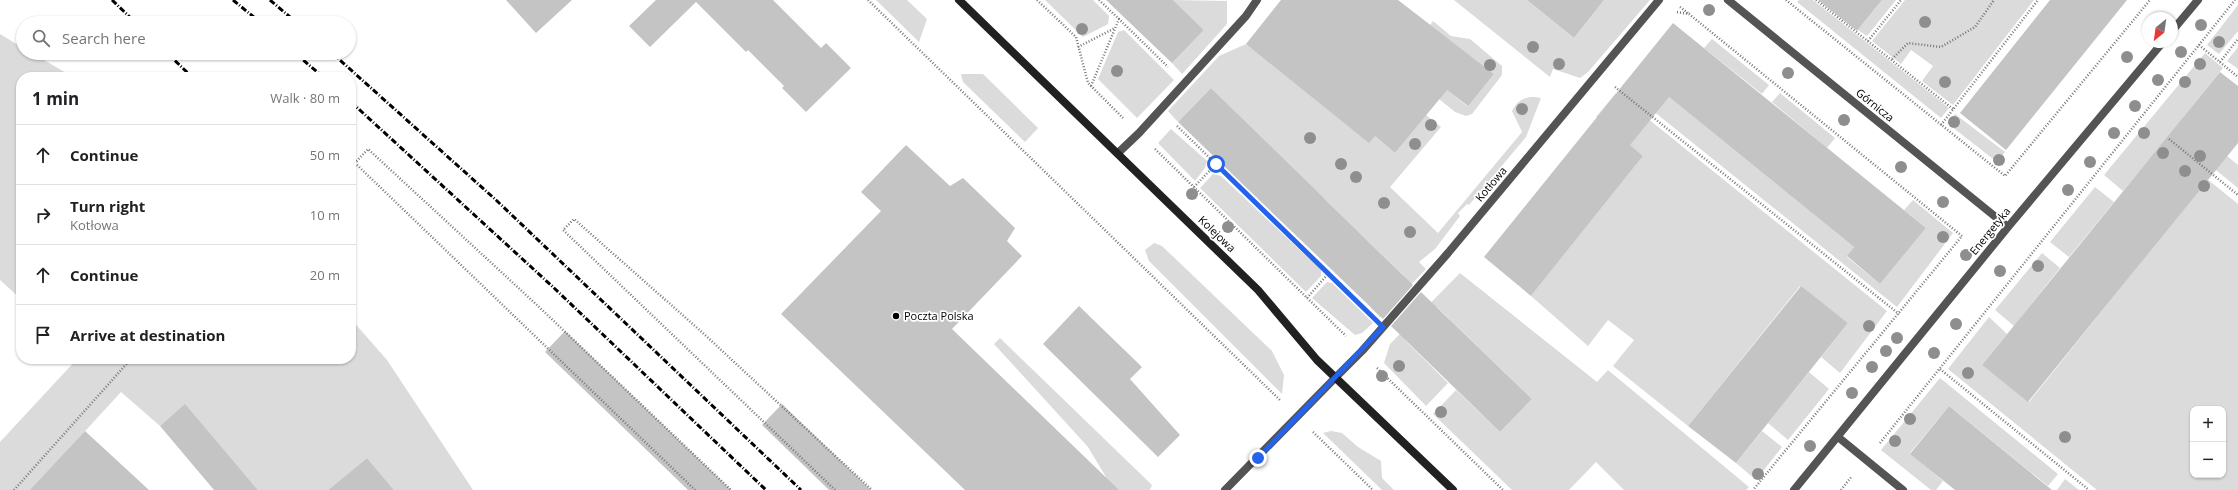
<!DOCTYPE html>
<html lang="en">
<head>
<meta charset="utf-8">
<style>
  :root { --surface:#fff; --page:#f2f2f2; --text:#202124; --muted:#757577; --line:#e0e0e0 }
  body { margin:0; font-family:"Open Sans",sans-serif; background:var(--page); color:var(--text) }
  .controls { position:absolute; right:12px; bottom:12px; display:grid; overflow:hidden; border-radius:8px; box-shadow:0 1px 3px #0004 }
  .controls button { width:36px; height:36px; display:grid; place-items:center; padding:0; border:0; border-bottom:1px solid var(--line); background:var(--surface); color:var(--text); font:20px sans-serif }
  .compass { position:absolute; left:2142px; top:12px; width:36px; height:36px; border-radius:50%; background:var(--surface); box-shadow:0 1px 3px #0004; rotate:209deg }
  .stop { position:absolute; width:12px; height:12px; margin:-9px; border:3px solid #2563eb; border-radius:50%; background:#fff }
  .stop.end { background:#2563eb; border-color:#fff; box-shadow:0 1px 4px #0008 }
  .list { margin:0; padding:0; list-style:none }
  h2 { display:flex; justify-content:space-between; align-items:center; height:52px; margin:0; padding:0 16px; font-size:17px }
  h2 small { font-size:13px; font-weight:400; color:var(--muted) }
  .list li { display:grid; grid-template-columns:26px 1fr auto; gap:12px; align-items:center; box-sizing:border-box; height:60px; padding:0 16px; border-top:1px solid var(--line) }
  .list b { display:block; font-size:15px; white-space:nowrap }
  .list p { margin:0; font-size:13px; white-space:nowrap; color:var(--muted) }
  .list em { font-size:13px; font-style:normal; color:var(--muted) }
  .icon { flex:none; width:22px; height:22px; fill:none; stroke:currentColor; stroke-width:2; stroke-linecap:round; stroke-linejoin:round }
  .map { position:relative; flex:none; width:2238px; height:490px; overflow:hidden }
  .search { position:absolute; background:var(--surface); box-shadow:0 1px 3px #0004; left:16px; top:16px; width:340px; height:44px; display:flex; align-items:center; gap:10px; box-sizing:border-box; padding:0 14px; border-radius:22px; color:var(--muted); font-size:15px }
  .panel { position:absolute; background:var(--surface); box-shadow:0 1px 3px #0004; left:16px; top:72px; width:340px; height:292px; border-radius:16px }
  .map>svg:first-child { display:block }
</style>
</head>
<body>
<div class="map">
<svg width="2238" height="490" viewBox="0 0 2238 490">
  <rect width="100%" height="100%" fill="#fff"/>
  <!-- green -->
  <path fill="#dbdbdb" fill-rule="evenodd" d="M876 0H907L927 19 919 42Z
    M1045 0H1093L1109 16 1108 24 1083 37Z
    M1173 0 1227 1V24L1182 74 1172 63 1204 30Z
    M1454 0H1527L1574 38 1604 0H1650L1588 72 1580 78 1553 69 1550 77Z
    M1799 0H1813L1949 108 1941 118 1797 2Z
    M1882 0H1896L1867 36 1858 30Z
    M1905 0H2034L1953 105 1922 81 1933 66 1911 50 1901 64 1872 41Z
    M2238 5V31L2219 54 2207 45Z
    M1433 21 1451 36 1470 39 1502 66V75L1472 114 1466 116 1455 112 1418 82 1426 73 1467 106 1494 74 1430 25Z
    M1124 30 1174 80 1137 118 1098 79 1118 32Z
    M0 34 23 48V53H32L73 77H21V299L0 280Z
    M1712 39 1769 85 1762 94 1704 48Z
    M1246 44 1375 136 1395 153 1426 115 1441 127 1390 187 1438 233 1522 132 1512 111C1518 99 1528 95 1541 98L1526 137 1469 205 1467 204 1458 213 1460 216 1435 249 1419 262 1426 269 1380 317 1371 308 1403 275 1324 198 1291 230 1258 199 1290 166 1211 88 1178 122 1168 111 1219 56Z
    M2238 47V69L2227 61Z
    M2205 53 2223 68 2182 119 2238 165V188L2173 135 2164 144 2238 204V490H2097L1948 369 1989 317 2007 334 1982 365 2029 402 2195 195 2150 159 2123 191 2104 175ZM2193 409H2223V475H2193Z
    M961 74H983L1038 128 1025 142 963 82Z
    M1627 80 1669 97 1854 247 1847 257 1880 284 1926 228 1904 210 1913 200 1953 233 1897 307 1622 86Z
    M1616 93 1887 311 1840 373 1821 357 1848 323 1800 286 1688 426 1613 366 1634 340 1608 320 1588 346 1531 296 1643 156 1596 117Z
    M1780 93 1835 138 1827 148 1772 102Z
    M1955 114 2005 152 1997 162 1947 123Z
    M1171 129 1207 161 1205 168 1195 181 1158 143Z
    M1213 174 1221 176 1321 270V276L1306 292 1200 188Z
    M2095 187 2114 202 2069 257 2050 242Z
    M1154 243 1162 246 1272 351 1284 375 1282 394 1149 261 1145 250Z
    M2042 253 2060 268 2014 326 1995 310Z
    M1460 273 1597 382 1608 370 1749 487 1746 490H1624L1596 462 1569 490H1512L1433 414 1456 390 1500 432 1532 399 1437 307 1405 340 1448 383 1426 406 1384 363 1390 344Z
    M1327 282 1332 283 1373 323 1362 333 1355 335 1312 298Z
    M351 319 387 360 473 490H394L367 458 328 490H258L185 405 160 426 121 392 31 490H0V442L77 359H351Z
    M1000 338 1152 485 1150 490H1094L1106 477 1088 447 994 344Z
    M1809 372 1829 389 1788 440 1768 423Z
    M1940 378 2058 474 2048 486 1949 406 1910 453 1943 481 1936 490H1931L1881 450Z
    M1331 431 1342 433 1358 447 1381 461 1382 478 1394 490H1382L1323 433Z
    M1762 431 1782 447 1756 480 1736 463Z
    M2065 479 2079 490H2057Z"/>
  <!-- building -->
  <path fill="#c4c4c4" d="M506 0H572L536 33Z
    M656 0H773L821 48 826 43 851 68 806 112 782 88 784 86 748 50 746 52 696 2 650 47 629 26Z
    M1106 0H1173L1204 30 1172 63Z
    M1281 0H1398L1494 74 1468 106 1447 90 1395 153 1375 136 1369 143 1246 44Z
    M1527 0H1604L1574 38Z
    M1818 0H1882L1857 31Z
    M2050 0H2127L2006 150 1960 113Z
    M1673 23 1926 228 1880 284 1847 256 1854 247 1669 97 1630 145 1643 156 1531 296 1484 257Z
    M2220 72 2238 86V143L2028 402 1982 365Z
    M1211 88 1413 285 1383 319 1178 122Z
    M906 145 950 186 963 178 1015 228 1007 241 1022 256 952 329 1119 490H965L781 314 881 211 861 192Z
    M1801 286 1848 323 1736 463 1688 426Z
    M1421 292 1532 399 1500 432 1391 326Z
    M1079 306 1142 367 1130 379 1180 435 1158 457 1043 344Z
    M565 331 731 490H688L545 352Z
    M185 404 258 490H214L160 426Z
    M782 404 871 490H829L762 425Z
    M1949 406 2052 490H1955L1910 454Z
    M85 431 149 490H30Z
    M367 458 394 490H328Z"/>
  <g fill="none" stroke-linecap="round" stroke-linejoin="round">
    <!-- path -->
    <path stroke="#767676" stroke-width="2.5" stroke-dasharray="1 2" stroke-linecap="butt" d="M868 0 1281 401
      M1037 0 1076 37 1088 83 1123 118
      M1099 0 1119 19
      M1786 0 2005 176 2150 0
      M1816 0 1953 109
      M1680 7 1688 13
      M1677 12 1689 14 1962 236 1753 490
      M1868 41 1901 0
      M2199 45 2238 77
      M1078 47 1115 28
      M1892 59 1908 43 1941 47 1975 27 1994 0
      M2220 62 2238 39
      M1091 86 1119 19 1168 67
      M1615 87 1899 314
      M1941 125 2038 0
      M1177 126 1368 312
      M2169 139 2238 195
      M1155 149 1346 336
      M1194 187 1216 164
      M1307 298 1328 274
      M1377 368 1503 490
      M1940 369 2089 490
      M1313 432 1373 490
      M1880 443 2235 0
      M14 490 131 359
      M695 490 355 163 368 149 538 306 731 490
      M835 490 563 230 574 219 704 334 872 490
      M1841 490 1852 476"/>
    <!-- lane -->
    <path stroke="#545454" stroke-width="8" d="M1118 153 1139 133 1246 16 1257 0
      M1225 490 1336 377"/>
    <!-- street -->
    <path stroke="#545454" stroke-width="8" d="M1728 0 2008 227
      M2172 31 2198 0
      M1336 377 1362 351 1448 253 1659 0
      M1838 437 1903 490
      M1794 490 2008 227 2163 42"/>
    <!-- secondary -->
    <path stroke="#212121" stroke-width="8" d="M959 0 1258 290 1317 360 1453 490"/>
    <!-- rail -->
    <path stroke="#000" stroke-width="3" stroke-dasharray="6 2 1 2" stroke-linecap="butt" d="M112 0 136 23
      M233 0 261 23
      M270 0 297 23
      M167 53 192 77
      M295 53 323 77
      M332 53 496 200 801 490
      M351 102 553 287 766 490"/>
  </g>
  <!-- trees -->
  <g fill="#8e8e8e">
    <circle cx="1709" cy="10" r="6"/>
    <circle cx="1925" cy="22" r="6"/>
    <circle cx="2201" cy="25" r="6"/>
    <circle cx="1082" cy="29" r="6"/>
    <circle cx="2219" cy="42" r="6"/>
    <circle cx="1533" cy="47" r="6"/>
    <circle cx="2181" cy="52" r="6"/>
    <circle cx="2127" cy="57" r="6"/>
    <circle cx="1559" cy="64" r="6"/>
    <circle cx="2200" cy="64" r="6"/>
    <circle cx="1490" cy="65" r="6"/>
    <circle cx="1117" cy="71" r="6"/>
    <circle cx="1788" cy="73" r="6"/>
    <circle cx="2158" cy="80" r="6"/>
    <circle cx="1945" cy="82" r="6"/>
    <circle cx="2185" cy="82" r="6"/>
    <circle cx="2135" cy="106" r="6"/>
    <circle cx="1522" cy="109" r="6"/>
    <circle cx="1844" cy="120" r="6"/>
    <circle cx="1954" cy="122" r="6"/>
    <circle cx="1431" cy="125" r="6"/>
    <circle cx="2114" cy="133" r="6"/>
    <circle cx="2144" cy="133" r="6"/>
    <circle cx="1310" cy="138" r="6"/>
    <circle cx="1415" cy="144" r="6"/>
    <circle cx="2163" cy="153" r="6"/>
    <circle cx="2200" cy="156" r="6"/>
    <circle cx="1999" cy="160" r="6"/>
    <circle cx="2090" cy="162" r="6"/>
    <circle cx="1341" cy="164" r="6"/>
    <circle cx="1901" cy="167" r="6"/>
    <circle cx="2185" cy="171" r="6"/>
    <circle cx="1356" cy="177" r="6"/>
    <circle cx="2204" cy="186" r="6"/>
    <circle cx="2068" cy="190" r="6"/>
    <circle cx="1192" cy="194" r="6"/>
    <circle cx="1943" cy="202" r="6"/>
    <circle cx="1384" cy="203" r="6"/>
    <circle cx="1228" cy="227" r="6"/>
    <circle cx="1410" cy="232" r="6"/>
    <circle cx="1943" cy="237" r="6"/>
    <circle cx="1966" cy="255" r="6"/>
    <circle cx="2038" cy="266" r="6"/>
    <circle cx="2000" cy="271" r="6"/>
    <circle cx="1956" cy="324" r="6"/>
    <circle cx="1869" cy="326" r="6"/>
    <circle cx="1897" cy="338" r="6"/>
    <circle cx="1886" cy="351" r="6"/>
    <circle cx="1934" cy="353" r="6"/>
    <circle cx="1399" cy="366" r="6"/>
    <circle cx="1872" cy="367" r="6"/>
    <circle cx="1968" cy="373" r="6"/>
    <circle cx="1382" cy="376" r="6"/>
    <circle cx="1852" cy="393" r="6"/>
    <circle cx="1441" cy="412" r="6"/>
    <circle cx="1910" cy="419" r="6"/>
    <circle cx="2065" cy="437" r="6"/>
    <circle cx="1895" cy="441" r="6"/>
    <circle cx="1810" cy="446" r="6"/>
    <circle cx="1758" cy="474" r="6"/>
  </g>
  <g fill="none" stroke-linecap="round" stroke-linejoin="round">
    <!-- route -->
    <path stroke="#2563eb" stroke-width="5" d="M1216 164 1383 327 1258 458"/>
  </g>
  <!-- markers -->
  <circle fill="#000" stroke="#fff" stroke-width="1.5" cx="896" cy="316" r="4"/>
  <g text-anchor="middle" stroke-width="3.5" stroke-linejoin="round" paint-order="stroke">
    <!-- street labels -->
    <g font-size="11" fill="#000" stroke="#fff">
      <text transform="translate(1875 105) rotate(39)" y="4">Górnicza</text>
      <text transform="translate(1491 184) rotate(-50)" y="4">Kotłowa</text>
      <text transform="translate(1990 231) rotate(-51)" y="4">Energetyka</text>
      <text transform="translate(1217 234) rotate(44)" y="4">Kolejowa</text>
    </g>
    <!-- poi labels -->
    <g font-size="11" fill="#000" stroke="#fff" text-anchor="start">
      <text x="904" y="320">Poczta Polska</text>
    </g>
  </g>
</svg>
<div class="controls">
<button>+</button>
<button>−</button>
</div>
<svg class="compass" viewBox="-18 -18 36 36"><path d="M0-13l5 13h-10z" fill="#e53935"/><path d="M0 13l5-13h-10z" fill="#757577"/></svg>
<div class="stop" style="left:1216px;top:164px"></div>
<div class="stop end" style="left:1258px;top:458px"></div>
<div class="search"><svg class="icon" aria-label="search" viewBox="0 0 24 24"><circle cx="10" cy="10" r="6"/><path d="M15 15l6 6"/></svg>Search here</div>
<section class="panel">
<h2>1 min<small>Walk · 80 m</small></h2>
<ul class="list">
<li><svg class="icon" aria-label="ahead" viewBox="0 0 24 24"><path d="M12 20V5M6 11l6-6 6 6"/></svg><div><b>Continue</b></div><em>50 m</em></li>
<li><svg class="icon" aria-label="right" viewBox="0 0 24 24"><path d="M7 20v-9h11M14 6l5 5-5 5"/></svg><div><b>Turn right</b><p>Kotłowa</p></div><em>10 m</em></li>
<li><svg class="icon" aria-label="ahead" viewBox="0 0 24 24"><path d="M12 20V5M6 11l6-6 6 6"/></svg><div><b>Continue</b></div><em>20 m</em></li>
<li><svg class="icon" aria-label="arrive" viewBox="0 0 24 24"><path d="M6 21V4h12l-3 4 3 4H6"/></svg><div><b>Arrive at destination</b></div></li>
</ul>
</section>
</div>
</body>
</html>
